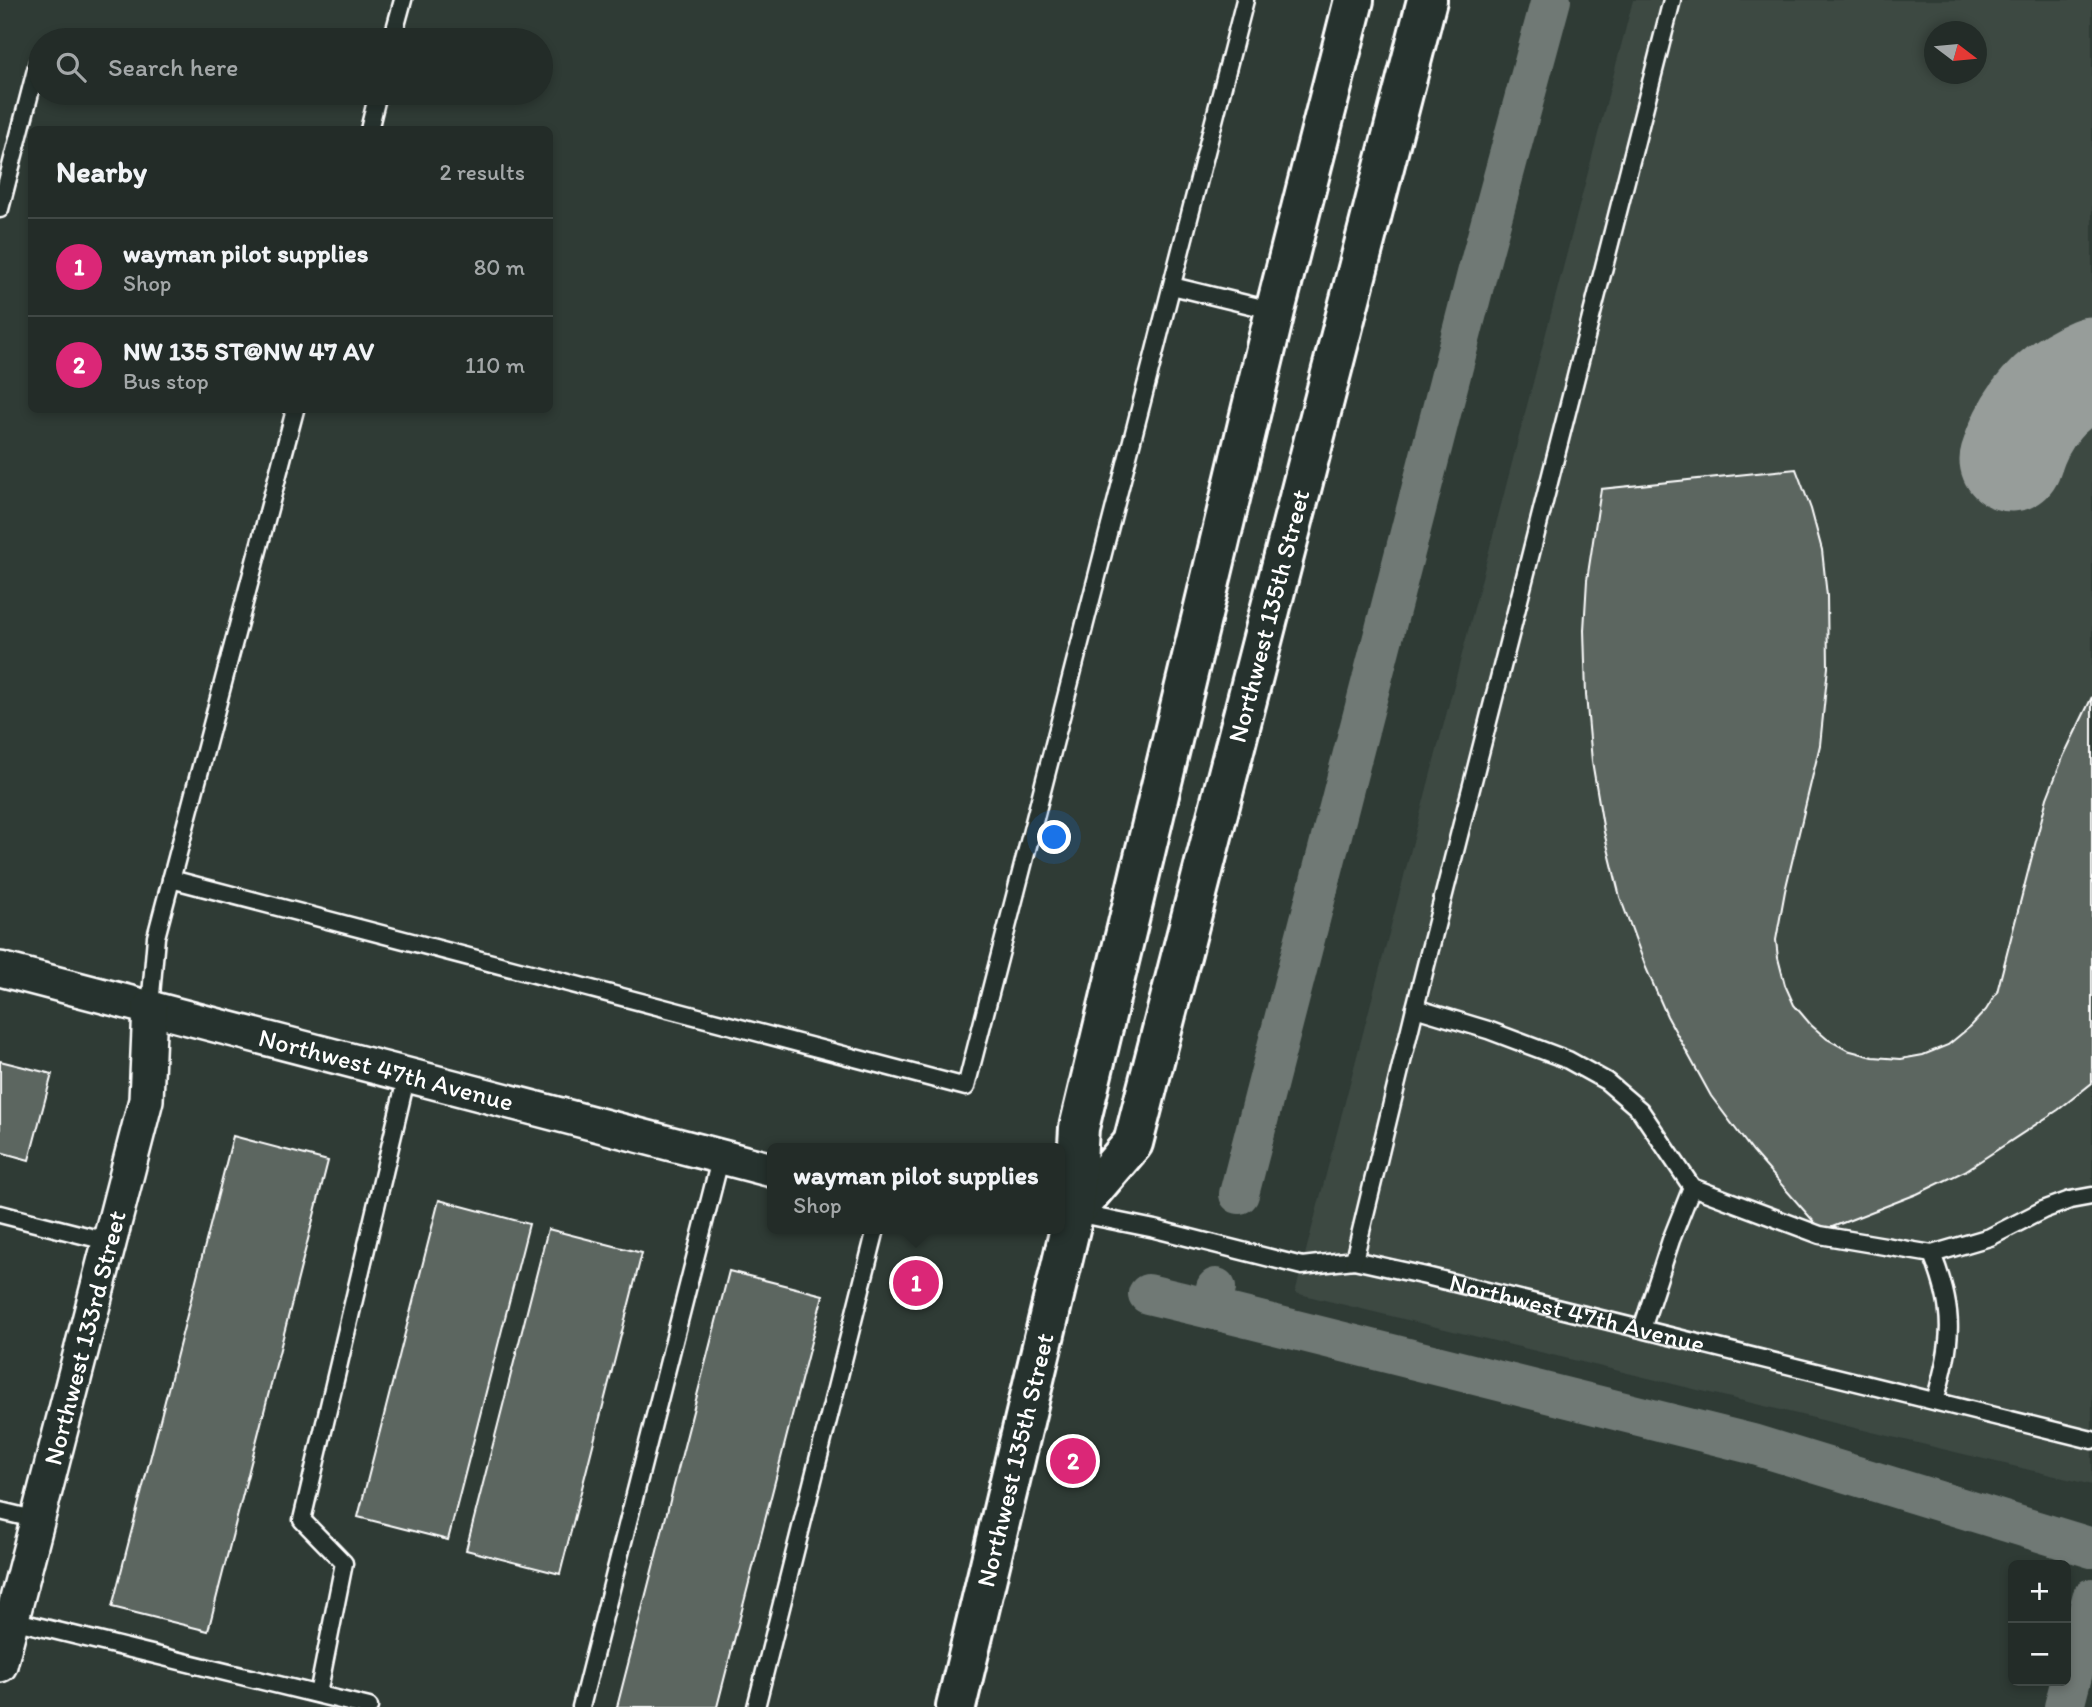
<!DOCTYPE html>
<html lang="en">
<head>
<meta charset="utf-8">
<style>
  :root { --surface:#232c28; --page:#2f3834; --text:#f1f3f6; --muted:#a3a7a8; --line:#404845; --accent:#db2777 }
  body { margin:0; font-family:Itim,sans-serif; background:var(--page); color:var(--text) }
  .controls { position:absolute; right:21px; bottom:21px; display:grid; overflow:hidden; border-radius:10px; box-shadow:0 4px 10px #0003 }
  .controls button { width:63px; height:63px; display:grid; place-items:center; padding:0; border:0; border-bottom:2px solid var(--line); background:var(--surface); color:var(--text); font:35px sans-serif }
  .compass { position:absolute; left:1924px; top:21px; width:63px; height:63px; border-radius:50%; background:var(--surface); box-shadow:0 4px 10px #0003; rotate:106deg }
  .you { position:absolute; left:1055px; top:838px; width:24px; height:24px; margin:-18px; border:5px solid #fff; border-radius:50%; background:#1a73e8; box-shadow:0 0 0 10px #1a73e833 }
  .badge { display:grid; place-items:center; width:46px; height:46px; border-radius:50%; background:var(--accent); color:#fff; font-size:23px; font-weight:700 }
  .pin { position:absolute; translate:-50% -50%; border:4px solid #fff; box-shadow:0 2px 7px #0006 }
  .popup { position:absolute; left:767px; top:1143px; width:298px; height:91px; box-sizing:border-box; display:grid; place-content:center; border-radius:10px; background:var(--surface); filter:drop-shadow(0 2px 5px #0005); font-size:23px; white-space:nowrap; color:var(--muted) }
  .popup b { font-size:26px; color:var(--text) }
  .popup::after { content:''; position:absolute; left:50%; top:100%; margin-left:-14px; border:14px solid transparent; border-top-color:var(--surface) }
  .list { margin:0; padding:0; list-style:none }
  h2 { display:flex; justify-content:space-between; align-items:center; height:91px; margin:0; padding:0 28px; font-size:30px }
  h2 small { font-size:23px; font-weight:400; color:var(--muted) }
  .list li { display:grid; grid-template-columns:46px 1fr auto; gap:21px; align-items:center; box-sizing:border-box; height:98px; padding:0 28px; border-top:2px solid var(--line) }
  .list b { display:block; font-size:26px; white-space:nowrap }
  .list p { margin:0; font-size:23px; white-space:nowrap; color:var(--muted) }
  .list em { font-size:23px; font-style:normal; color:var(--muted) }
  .icon { flex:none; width:38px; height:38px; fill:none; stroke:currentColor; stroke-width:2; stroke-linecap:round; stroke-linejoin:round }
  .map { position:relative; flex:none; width:2092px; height:1707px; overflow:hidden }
  .search { position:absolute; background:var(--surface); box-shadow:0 4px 10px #0003; left:28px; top:28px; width:525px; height:77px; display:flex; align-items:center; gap:18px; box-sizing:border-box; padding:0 24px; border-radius:38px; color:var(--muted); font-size:26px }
  .panel { position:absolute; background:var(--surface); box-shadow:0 4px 10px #0003; left:28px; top:126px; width:525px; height:287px; border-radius:10px }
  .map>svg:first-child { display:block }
</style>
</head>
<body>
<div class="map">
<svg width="2092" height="1707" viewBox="0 0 2092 1707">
  <rect width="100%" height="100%" fill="#2f3b35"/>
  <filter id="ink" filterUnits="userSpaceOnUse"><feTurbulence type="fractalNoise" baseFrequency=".0143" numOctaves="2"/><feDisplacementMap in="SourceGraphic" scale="14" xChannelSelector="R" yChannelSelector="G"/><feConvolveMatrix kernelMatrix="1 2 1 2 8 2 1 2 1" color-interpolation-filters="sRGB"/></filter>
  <g filter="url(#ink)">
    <!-- built -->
    <path fill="#3c4842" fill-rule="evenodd" d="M1633 0H2092V1485L1295 1293ZM1934 32H1976V74H1934Z"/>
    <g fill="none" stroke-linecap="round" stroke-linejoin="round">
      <!-- canal -->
      <path stroke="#707975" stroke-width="40" d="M1239 1194 1478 270 1551 0
        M1216 1288 1211 1309 1752 1444 2092 1548
        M1148 1294 1211 1309
        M2064 1707 2092 1598"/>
      <!-- taxiway -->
      <path stroke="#979d9a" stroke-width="103" d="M2011 460C2024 417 2050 386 2092 368"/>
    </g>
    <!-- building -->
    <path fill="#5b6661" stroke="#fff" stroke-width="2" d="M1796 469 1811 509 1822 550 1827 596 1828 667 1820 745 1785 891 1776 940 1778 958 1785 985 1794 1005 1811 1025 1827 1039 1847 1050 1873 1057 1901 1059 1923 1055 1948 1045 1971 1026 1986 1010 1997 992 2047 798 2064 755 2092 697V1083L2058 1110 1965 1171 1917 1194 1822 1231 1753 1152 1711 1096 1667 1016 1646 968 1620 897 1604 832 1592 761 1586 695 1584 630 1587 580 1601 489Z
      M0 1061 52 1074 29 1160 0 1152Z
      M233 1136 328 1161 208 1631 112 1607Z
      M439 1200 529 1224 448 1540 358 1517Z
      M548 1229 642 1253 560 1574 466 1550Z
      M729 1271 823 1295 717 1707H617Z"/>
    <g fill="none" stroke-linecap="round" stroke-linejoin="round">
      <defs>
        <g id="service">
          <path d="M392 40 403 0"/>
          <path d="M369 130 378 93"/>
          <path d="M0 209 38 62"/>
          <path d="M1172 286 1275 311"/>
          <path d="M171 879 966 1087 1245 0"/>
          <path d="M150 1007 156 937 295 410"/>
          <path d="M1415 1008 1488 1030 1568 1060 1606 1081 1640 1110 1692 1187 1820 1235 1932 1254 1990 1237 2043 1210 2070 1200 2092 1196"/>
          <path id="s1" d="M1076 1213 1155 1229 1302 1266 1354 1260 1426 1276 2092 1440"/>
          <path d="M0 1214 110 1242"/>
          <path d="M1932 1254C1956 1313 1952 1341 1935 1401"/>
          <path d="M1354 1260 1415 1008 1672 0"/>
          <path d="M1642 1329 1671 1240 1692 1187"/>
          <path d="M0 1511 38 1520"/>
          <path d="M12 1620 369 1707"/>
          <path d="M318 1694 344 1563 302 1520 407 1075"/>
          <path d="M581 1707 721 1156"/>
          <path d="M756 1707 876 1229"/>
        </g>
        <g id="minor">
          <path id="s2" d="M0 969 772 1170"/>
          <path id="s3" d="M0 1665 146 1100 150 1007"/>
        </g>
        <g id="secondary">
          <path id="s4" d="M1074 1212 1133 1143 1427 0"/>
          <path id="s5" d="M956 1707 1074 1212 1079 1128 1275 311 1354 0"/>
        </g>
      </defs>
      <!-- service casing -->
      <use href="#service" stroke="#fff" stroke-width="21"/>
      <!-- minor casing -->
      <use href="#minor" stroke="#fff" stroke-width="38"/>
      <!-- secondary casing -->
      <use href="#secondary" stroke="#fff" stroke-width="44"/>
      <!-- service -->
      <use href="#service" stroke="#26332d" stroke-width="16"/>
      <!-- minor -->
      <use href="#minor" stroke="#26332d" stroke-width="33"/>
      <!-- secondary -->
      <use href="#secondary" stroke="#26332d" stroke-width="38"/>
    </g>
  </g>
  <g text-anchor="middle" stroke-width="7" stroke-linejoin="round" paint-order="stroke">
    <!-- street labels -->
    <g font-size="26" fill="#fff" stroke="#26332d">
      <text dy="9" stroke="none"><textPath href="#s4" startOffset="635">Northwest 135th Street</textPath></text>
      <text dy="9" stroke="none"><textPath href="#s2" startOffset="399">Northwest 47th Avenue</textPath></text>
      <text dy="9" stroke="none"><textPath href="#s1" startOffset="514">Northwest 47th Avenue</textPath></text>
      <text dy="9" stroke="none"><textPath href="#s3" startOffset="338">Northwest 133rd Street</textPath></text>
      <text dy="9" stroke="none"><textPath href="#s5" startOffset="254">Northwest 135th Street</textPath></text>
    </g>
  </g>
</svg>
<div class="controls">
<button>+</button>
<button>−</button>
</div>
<svg class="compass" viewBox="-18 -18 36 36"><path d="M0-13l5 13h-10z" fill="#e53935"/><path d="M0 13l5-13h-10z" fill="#a3a7a8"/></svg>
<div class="you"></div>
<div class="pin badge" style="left:916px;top:1283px">1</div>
<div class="popup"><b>wayman pilot supplies</b>Shop</div>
<div class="pin badge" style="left:1073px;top:1461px">2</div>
<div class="search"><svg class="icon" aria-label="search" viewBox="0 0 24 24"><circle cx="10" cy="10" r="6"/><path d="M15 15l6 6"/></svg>Search here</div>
<section class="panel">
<h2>Nearby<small>2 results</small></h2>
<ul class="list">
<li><span class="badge">1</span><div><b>wayman pilot supplies</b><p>Shop</p></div><em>80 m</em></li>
<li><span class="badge">2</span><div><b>NW 135 ST@NW 47 AV</b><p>Bus stop</p></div><em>110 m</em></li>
</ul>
</section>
</div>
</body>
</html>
